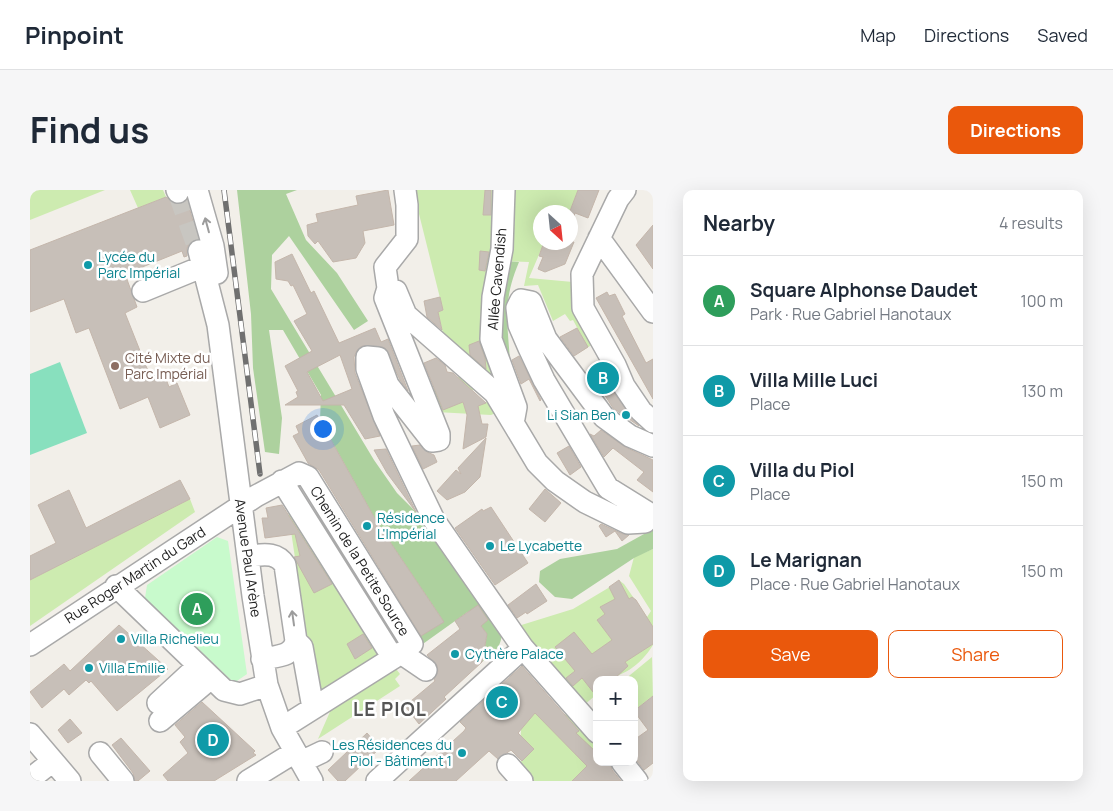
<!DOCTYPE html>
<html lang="en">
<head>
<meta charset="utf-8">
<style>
  :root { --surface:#fff; --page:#f6f6f7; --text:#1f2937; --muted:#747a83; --line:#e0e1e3; --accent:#ea580c }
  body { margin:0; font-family:Manrope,sans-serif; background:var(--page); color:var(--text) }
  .controls { position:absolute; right:15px; bottom:15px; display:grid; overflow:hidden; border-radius:10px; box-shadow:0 5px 20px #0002 }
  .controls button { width:45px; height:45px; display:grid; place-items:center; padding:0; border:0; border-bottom:1px solid var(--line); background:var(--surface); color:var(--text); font:25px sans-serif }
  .compass { position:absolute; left:503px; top:15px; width:45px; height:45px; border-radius:50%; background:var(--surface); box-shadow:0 5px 20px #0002; rotate:153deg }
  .you { position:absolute; left:292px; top:238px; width:18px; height:18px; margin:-12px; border:4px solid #fff; border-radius:50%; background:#1a73e8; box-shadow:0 0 0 8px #1a73e833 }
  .badge { display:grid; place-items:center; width:32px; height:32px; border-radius:50%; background:var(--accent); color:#fff; font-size:16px; font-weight:700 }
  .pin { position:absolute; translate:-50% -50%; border:2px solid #fff; box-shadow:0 1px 5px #0006 }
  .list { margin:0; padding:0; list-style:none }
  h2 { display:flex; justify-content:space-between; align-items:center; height:65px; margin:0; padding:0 20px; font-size:21px }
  h2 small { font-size:16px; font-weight:400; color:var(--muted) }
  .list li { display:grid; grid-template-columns:32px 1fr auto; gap:15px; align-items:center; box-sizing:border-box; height:90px; padding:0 20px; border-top:1px solid var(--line) }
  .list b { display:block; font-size:19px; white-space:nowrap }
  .list p { margin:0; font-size:16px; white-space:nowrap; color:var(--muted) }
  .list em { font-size:16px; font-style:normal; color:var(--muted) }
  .actions { display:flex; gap:10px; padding:15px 20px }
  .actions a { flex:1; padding:11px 0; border:1px solid var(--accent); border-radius:10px; text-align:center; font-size:18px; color:var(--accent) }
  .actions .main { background:var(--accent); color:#fff }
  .map { position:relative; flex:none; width:623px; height:591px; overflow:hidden; border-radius:10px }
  header { display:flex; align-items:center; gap:30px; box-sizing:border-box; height:70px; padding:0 25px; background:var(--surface); border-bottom:1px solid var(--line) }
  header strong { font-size:24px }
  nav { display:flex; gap:28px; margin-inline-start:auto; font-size:18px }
  .intro { display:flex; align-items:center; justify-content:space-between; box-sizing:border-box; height:120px; padding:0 30px }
  h1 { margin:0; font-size:35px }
  .button { padding:12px 22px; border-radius:10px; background:var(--accent); color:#fff; font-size:18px; font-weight:700 }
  main { display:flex; gap:30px; padding:0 30px }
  aside { flex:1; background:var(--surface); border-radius:10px; box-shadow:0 5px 20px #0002 }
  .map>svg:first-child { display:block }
</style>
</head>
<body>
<header>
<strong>Pinpoint</strong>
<nav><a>Map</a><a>Directions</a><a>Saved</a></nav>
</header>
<div class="intro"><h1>Find us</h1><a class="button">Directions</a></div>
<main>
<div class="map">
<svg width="623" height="591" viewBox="0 0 623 591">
  <rect width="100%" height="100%" fill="#f2efe9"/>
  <!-- grass -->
  <path fill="#cdebb0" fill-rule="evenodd" d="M3 0H75L0 30V1Z
    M100 0H133L136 7 108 18Z
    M383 0H469L480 206 415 152 408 122 413 120Z
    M479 0H548L540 21 529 16 526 22H510V52L514 53 499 88 543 92 568 151 552 161 548 155 551 145 543 130 540 131 535 124 523 131 508 95 494 96 499 72 473 71Z
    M435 184 473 220 461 225 406 222 398 202ZM449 199 457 212 436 221 429 203Z
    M160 309 165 322 0 436V390Z
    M257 314 357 467 294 507 284 496Z
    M623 359V455C610 476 592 488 567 490V504L553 516 485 437 543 419 590 391 594 394 617 427 621 421 599 386 604 367Z
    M622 467 623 509 621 507 604 521V490H594Z
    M363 475 370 484 365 489 370 496 288 549 306 508Z
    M494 512 547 528 567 551V567L555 578 567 591H502C500 588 496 585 494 582 487 569 492 527 494 512Z"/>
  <!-- forest -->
  <path fill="#add19e" d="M207 0H267L256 4 276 50 307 83 338 131 324 140 259 46 242 65 241 99 344 270 367 303 405 341 472 440C472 457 465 462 452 472L457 444 439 421 390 456 386 447 412 429 348 334 290 230 291 205 253 140H239L252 228 249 264 235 262 223 178 221 124Z
    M473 71 489 72C473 110 477 130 480 170L468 156Z
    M623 339V359L604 368 542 409 525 407 509 392 510 381 530 369 587 359Z"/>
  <!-- park -->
  <path fill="#c8facc" d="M187 347 198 351 217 484 204 493 115 408 117 395Z"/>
  <!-- pitch -->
  <path fill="#88e0be" d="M30 172 57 243 0 265V184Z"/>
  <!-- building -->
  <path fill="#c7bfb8" stroke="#c4b6ab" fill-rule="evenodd" d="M358 0 364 35 333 41 335 53 326 68 303 72 288 51 285 54 278 46 277 35 288 32 286 24 328 15 326 6Z
    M455 0H461V25H453Z
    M548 0H569L558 28 545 23 540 37V22H526L528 16 540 21Z
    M136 7 147 14 157 10 168 49 160 52 157 58V66L154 67 152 61 95 84 107 117 95 123 120 186 133 181 139 197 147 193 160 225 130 238 118 207 90 219 59 138 46 143 34 109 0 122V60Z
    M623 35V79L606 55Z
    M514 52H544L535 74 515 82 508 79 513 67 509 66Z
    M450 61 459 62 455 81 449 80Z
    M262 64 281 103 284 101 309 153 345 138 351 152 358 149 378 201 370 190 355 158 332 156 327 160 324 167 325 183 350 246 335 249 314 215H255L268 207 266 202 268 201 255 176 282 161 264 131 277 124 263 95 261 96 258 91 246 89 245 72ZM310 165 322 199 293 211 277 182Z
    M577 102 579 106 585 104 595 124 592 126 616 173 623 169V209L566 108Z
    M410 107 413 120 408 122 412 140 397 127 394 111Z
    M547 138 558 157 544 166 530 147Z
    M449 151 455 168 456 179 440 165 439 155Z
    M489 166 511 210 510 211 499 189 491 194 482 170Z
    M406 168 415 175 417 182 423 183 456 213 448 216 452 234H458L456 247 433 259 437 225 433 212 413 220 394 173Z
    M571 176 584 203 609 236 583 218 569 196 567 197 558 185Z
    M287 225 348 334 414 432 391 446 289 280 278 273 263 246 269 243 266 236Z
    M571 240 595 257 623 270V302L607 290 614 282 583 258 574 267 560 244 564 246Z
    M456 248 450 287 435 302 417 310 407 301 426 280 431 284 428 278Z
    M390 255 397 262 404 265 407 272 393 279 382 256Z
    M539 256 551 277 540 285 527 263Z
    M356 259 386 322 357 283 344 260Z
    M150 290 160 309 0 390V366L26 353 8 315 39 300 56 338Z
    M515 299 531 313 515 332 499 319Z
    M252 315 302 394 284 403 264 367 270 366 265 344 235 348 232 328H238L236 318Z
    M461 317 498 373 465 395 425 338 452 319 453 321Z
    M571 334 593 344 599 345 592 351 585 341 576 347 569 336Z
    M589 390 599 409 602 407 606 410 623 437V454L595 472 598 476 583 490H567V507L552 488 543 496 536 488 545 481 525 457 544 442 562 464 582 450 567 430 575 424 570 417 585 409 579 397Z
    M506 394 517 411 497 424 496 422 487 428 478 415Z
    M448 415 458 430 451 436 457 444 452 472 414 507 416 509 389 534 375 516 405 491 404 489 408 481 407 475 397 465 430 439 425 431Z
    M89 435 138 479 87 521 61 491 59 493 56 490 39 505 34 499 12 518 0 502 34 474 40 481Z
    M333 444 342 458 325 469 317 454Z
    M492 476 549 541 546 543 567 563V572H580L582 580 591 591H542L557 576 505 523 488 543 504 559 492 571 481 560 468 569 459 561 426 591H379L434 541 436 538 430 532Z
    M623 506V573L614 580 604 567V550L618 540 604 521Z
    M172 512 225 561 223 563 226 565 184 591H138L133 585 158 563 150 552 155 547 145 535Z
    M40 529 52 543 38 553 28 540Z
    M337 543 350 558 315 591H308L298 580Z
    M91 548 120 581 108 591H105L103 583 82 555Z"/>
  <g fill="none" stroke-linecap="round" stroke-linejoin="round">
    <!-- minor-tunnel -->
    <path stroke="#c8c6c1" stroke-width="21" stroke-dasharray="21 11" stroke-linecap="butt" d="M148 2 169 61"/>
    <defs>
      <path id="minor" d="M147 0 148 2
        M167 0 183 56 187 83
        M474 0 472 59 463 107 461 149 486 217 484 228
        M595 0 588 9 552 84 553 118 585 175 594 196 611 221 623 232
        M569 48 623 122
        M169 61 188 135 223 406 237 495 252 538 282 591
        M358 98 355 77 377 49V15L375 0
        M113 101 174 76
        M252 291 363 468
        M218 366C232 365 246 361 255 375L266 451C263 467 246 466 232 469
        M86 396 194 500 210 504 237 495
        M266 451 272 457 283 518
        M0 455 226 306 269 283 278 287 382 454
        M493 458 567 542
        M128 513 168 476
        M130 531 181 488
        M252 538 371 463 396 480
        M0 544 40 591
        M70 563 93 591
        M271 572 292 562
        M592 572 607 591
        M478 575 492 591
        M0 589 23 571
        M218 591 265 562
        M347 591 493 458 404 330 354 226 337 179V167L348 168 358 195 402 251 409 250V244L355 108 358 98 366 101 376 125 465 203 507 273 525 291 555 312 598 333 615 332 620 324 578 298 514 190 499 158 489 135 487 118 491 110 501 112 516 149 574 227 600 246 623 256"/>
    </defs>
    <!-- minor casing -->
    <use href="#minor" stroke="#a9a9a9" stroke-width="24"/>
    <!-- minor -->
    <use href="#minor" stroke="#fff" stroke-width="21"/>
    <defs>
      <path id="rail" d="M194 0 230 284"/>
    </defs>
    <!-- rail casing -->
    <use href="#rail" stroke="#707070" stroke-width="5.5"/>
    <!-- rail -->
    <use href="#rail" stroke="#fff" stroke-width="4" stroke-dasharray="11" stroke-linecap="butt"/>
  </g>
  <!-- one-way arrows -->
  <defs><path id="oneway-shaft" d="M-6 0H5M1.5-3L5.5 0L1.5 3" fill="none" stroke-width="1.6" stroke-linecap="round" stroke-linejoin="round" transform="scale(1.25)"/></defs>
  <g stroke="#9c9c9c">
    <use href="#oneway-shaft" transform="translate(177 35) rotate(-105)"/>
    <use href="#oneway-shaft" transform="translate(263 428) rotate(-98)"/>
  </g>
  <!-- markers -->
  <g fill="#0f9aa8" stroke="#fff" stroke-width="2">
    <circle cx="58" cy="75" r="5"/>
    <circle cx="596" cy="225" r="5"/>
    <circle cx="337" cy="336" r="5"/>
    <circle cx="460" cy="356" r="5"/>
    <circle cx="91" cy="449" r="5"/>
    <circle cx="425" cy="464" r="5"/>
    <circle cx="59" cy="478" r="5"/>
    <circle cx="432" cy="563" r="5"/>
  </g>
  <circle fill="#8d6e63" stroke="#fff" stroke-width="2" cx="85" cy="176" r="5"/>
  <g text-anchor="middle" stroke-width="5" stroke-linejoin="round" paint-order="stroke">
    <!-- culture labels -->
    <g font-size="14" fill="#0d838f" stroke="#fff" text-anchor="start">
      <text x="68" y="72">Lycée du<tspan x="68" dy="16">Parc Impérial</tspan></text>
      <text x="586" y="230" text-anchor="end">Li Sian Ben</text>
      <text x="347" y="333">Résidence<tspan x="347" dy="16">L'Impérial</tspan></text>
      <text x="470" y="361">Le Lycabette</text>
      <text x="101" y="454">Villa Richelieu</text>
      <text x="435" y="469">Cythère Palace</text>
      <text x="69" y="483">Villa Emilie</text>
      <text x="422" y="560" text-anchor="end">Les Résidences du<tspan x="422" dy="16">Piol - Bâtiment 1</tspan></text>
    </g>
    <!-- street labels -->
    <g font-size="14" fill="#222" stroke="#fff">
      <text transform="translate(467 89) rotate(-85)" y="5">Allée Cavendish</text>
      <text transform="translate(218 368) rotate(82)" y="5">Avenue Paul Arène</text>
      <text transform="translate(330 371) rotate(58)" y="5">Chemin de la Petite Source</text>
      <text transform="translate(105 385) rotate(-33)" y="5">Rue Roger Martin du Gard</text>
    </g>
    <!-- education labels -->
    <g font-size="14" fill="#785e54" stroke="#fff" text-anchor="start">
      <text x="95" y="173">Cité Mixte du<tspan x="95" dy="16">Parc Impérial</tspan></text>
    </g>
    <!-- district labels -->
    <g font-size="19" font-weight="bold" letter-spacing="1" fill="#555" stroke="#fff">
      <text x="360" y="526">LE PIOL</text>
    </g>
  </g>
</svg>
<div class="controls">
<button>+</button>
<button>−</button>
</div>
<svg class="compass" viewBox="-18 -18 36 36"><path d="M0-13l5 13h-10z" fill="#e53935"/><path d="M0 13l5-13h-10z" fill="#747a83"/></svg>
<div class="you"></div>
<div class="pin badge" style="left:167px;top:419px;background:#2e9e5b">A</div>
<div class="pin badge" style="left:573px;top:188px;background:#0f9aa8">B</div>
<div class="pin badge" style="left:472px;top:512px;background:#0f9aa8">C</div>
<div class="pin badge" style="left:183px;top:550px;background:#0f9aa8">D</div>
</div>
<aside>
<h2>Nearby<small>4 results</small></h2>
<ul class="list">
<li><span class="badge" style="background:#2e9e5b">A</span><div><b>Square Alphonse Daudet</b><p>Park · Rue Gabriel Hanotaux</p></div><em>100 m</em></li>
<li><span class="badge" style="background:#0f9aa8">B</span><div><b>Villa Mille Luci</b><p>Place</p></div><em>130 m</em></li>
<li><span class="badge" style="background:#0f9aa8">C</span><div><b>Villa du Piol</b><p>Place</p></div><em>150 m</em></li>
<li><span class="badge" style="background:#0f9aa8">D</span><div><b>Le Marignan</b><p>Place · Rue Gabriel Hanotaux</p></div><em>150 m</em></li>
</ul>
<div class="actions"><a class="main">Save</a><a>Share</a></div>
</aside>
</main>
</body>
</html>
